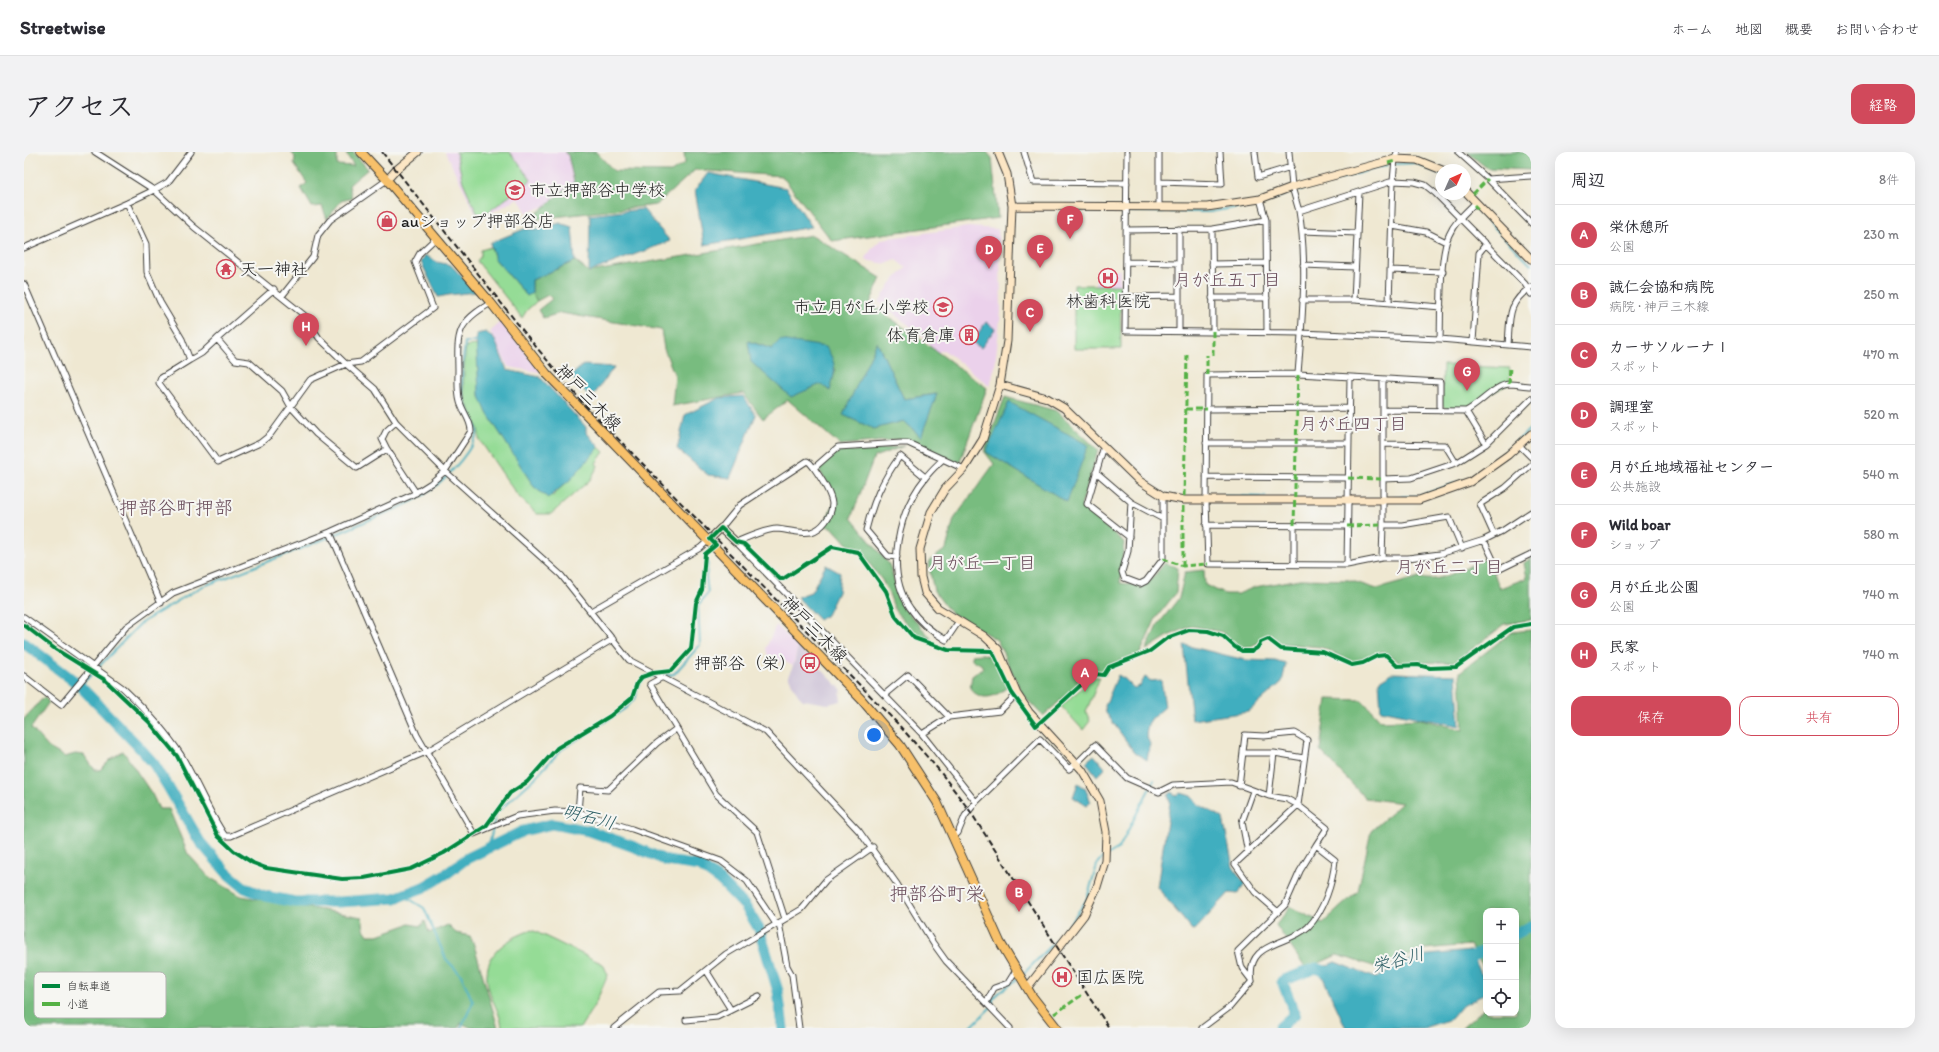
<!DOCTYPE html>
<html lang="ja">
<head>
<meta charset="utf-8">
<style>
  :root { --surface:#fff; --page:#f2f2f3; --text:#2b2b33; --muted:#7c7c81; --line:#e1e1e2; --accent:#d1495b }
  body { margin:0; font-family:Itim,"Klee One",sans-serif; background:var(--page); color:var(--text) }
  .controls { position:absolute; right:12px; bottom:12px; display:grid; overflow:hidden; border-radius:8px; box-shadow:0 4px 16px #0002 }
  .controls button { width:36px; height:36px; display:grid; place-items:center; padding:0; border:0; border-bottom:1px solid var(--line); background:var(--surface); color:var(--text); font:20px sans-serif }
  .compass { position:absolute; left:1411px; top:12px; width:36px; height:36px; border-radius:50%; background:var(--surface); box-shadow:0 4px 16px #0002; rotate:45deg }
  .you { position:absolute; left:850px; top:583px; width:14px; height:14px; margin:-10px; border:3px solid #fff; border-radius:50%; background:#1a73e8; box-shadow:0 0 0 6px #1a73e833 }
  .badge { display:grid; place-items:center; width:26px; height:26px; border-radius:50%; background:var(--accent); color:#fff; font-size:13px; font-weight:700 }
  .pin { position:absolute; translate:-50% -33px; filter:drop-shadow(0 1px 2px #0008) }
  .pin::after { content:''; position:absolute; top:21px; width:14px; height:12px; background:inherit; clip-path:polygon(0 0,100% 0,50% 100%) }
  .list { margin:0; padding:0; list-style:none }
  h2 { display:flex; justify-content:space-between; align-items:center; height:52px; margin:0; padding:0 16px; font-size:17px }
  h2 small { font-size:13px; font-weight:400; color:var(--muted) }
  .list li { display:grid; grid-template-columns:26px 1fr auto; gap:12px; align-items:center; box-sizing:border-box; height:60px; padding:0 16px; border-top:1px solid var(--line) }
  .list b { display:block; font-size:15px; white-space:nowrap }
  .list p { margin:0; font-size:13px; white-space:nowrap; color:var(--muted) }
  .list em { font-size:13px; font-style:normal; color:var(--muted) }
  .actions { display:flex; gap:8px; padding:12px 16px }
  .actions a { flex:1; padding:9px 0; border:1px solid var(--accent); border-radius:12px; text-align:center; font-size:14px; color:var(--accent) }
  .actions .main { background:var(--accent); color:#fff }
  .icon { flex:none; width:22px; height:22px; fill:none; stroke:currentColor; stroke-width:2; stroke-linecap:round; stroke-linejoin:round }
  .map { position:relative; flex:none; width:1507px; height:876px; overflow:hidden; border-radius:12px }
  header { display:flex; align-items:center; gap:24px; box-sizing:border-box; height:56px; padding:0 20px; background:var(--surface); border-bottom:1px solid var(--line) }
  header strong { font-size:19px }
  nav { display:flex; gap:22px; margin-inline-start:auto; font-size:14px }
  .intro { display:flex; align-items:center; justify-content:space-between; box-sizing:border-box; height:96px; padding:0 24px }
  h1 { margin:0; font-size:28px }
  .button { padding:10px 18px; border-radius:12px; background:var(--accent); color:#fff; font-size:14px; font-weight:700 }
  main { display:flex; gap:24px; padding:0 24px }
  aside { flex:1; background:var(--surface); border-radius:12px; box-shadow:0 4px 16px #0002 }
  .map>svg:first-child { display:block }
</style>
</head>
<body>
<header>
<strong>Streetwise</strong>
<nav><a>ホーム</a><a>地図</a><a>概要</a><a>お問い合わせ</a></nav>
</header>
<div class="intro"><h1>アクセス</h1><a class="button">経路</a></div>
<main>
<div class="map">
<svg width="1507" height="876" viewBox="0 0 1507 876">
  <rect width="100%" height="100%" fill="#f6f6f2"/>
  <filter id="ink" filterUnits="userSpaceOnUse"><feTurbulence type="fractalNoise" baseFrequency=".025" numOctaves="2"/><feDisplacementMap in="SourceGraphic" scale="8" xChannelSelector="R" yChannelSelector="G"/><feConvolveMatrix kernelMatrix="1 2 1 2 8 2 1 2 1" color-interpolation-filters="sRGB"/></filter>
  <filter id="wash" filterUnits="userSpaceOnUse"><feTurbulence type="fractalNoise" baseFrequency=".012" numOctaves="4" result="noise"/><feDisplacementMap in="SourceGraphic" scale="16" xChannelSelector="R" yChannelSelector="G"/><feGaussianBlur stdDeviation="0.9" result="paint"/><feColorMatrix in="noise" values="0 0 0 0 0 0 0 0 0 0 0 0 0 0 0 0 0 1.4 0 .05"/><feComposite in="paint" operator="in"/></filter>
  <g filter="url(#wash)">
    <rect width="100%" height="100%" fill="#efe8d2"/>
    <!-- built -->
    <path fill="#ebd1eb" d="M421 0H540L544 3 550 30 526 52 503 61 494 46 455 68Z
      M944 75 974 77 976 94 977 160 971 213 966 234 921 199H916L913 203 900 185 855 150 867 131 882 116 872 108 862 112 841 108 848 96 858 87Z
      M1072 118H1096V133H1072Z
      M477 169 517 219 515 220 484 215 466 180Z
      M752 473 774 494 769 514 760 509 745 511 742 496Z"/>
    <!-- industrial -->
    <path fill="#cbbfd5" d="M774 494 818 538 816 542 817 549 804 552 779 548 774 543 764 524 770 512Z"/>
    <!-- green -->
    <path fill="#95dc96" stroke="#587c59" d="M432 0H486L507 28 460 63 453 61 439 30Z
      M467 95 471 107 503 144 508 141 513 149 503 158 498 166 453 109 457 104V98Z
      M1050 133H1096L1097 197H1050Z
      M453 193 455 242 529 344 575 295 580 300 572 311 574 314 566 328 527 362H513L493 343 455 287C456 273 447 262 442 249 437 235 441 209 442 194Z
      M1419 213 1486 216 1485 232 1441 256 1422 257 1418 253Z
      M1071 525H1076L1062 560 1066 569 1059 578 1037 554Z
      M508 778 579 812 584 823 571 852 556 876H478C477 863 470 853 466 841 454 807 478 788 508 778Z"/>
    <!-- forest -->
    <path fill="#78bc7f" stroke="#4a6c4e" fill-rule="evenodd" d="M267 0H313V13L330 14 322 2 329 0 344 17 325 33 328 46 317 49 303 67 298 54 288 55 277 36 283 31 270 12 271 5Z
      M540 0H572L590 19 647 20 661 11 660 0H963L968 6 974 66 808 89 758 24 671 18 632 53 505 68 550 30 544 3Z
      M1443 0H1507V18L1463 16Z
      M788 83 857 126 846 151 963 236 935 312 882 287 816 293 764 248 739 267 719 241 648 254 651 224 640 197 637 178 537 161 519 166 514 158 528 147 524 143 513 149 508 141V128L551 109 565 120ZM724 189 812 217 805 239 798 232ZM853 191 880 247 912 242 897 285 880 269Z
      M981 245 1033 259 1074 298 1057 354 1100 390 1096 431C1125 435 1123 432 1141 411L1154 416 1152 441 1132 466 1116 502 1084 513 1081 523 1069 520 1019 564 999 543 973 488 926 460 910 439 904 410 922 397 930 367 970 312 960 299Z
      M880 294 850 305 827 366 865 412 878 454 907 486H896L871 459 866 444 858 428 834 397 825 394 808 375 798 374 813 346 793 315 816 298 837 299Z
      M1462 406 1476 436 1503 426 1500 411 1507 406V468L1481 472 1431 510 1377 511 1359 500 1329 510 1297 495 1254 491 1246 481 1228 495H1212L1198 480 1168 474 1146 483 1122 498 1133 474 1155 446 1161 420 1180 418 1181 433 1201 442H1214L1231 435 1276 427 1325 428 1353 437 1396 425C1412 434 1446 413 1462 406Z
      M1507 478V876H1438L1462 855V861H1492V759H1462V819L1446 793 1400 797 1356 816 1313 803 1282 817 1252 773 1266 755 1299 771 1334 739 1347 679 1378 651 1341 646 1296 598 1303 547 1338 548 1357 569 1397 567 1439 578 1436 520 1488 480Z
      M958 502 969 504 984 534C973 545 957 551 946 536L948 524 959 516 957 512 948 508V503Z
      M20 545 25 550 7 576 25 596 41 605 51 602 60 603 71 618H76L87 607 99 599 128 642 135 657H145L164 702 185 725 217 744 338 765 340 777 344 783H354L385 772 397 774 401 769 405 781 424 773 432 781 446 784 450 793 474 876H448L437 871 434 876H0V567Z"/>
    <!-- water -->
    <path fill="#41aebf" stroke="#2e656e" d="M684 21 762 36 788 75 680 93 671 38Z
      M619 57 646 89 565 120 566 63Z
      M536 71 548 75 551 109 508 128V141L503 144 471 107 466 91 500 77H514Z
      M401 103 413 110 427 113 452 140 425 143 414 145 397 110Z
      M962 170 971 177 957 196 948 190Z
      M462 180 471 188 483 218 516 225 562 275V280L575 295 546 328 524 346 510 335 463 261 455 242 452 182Z
      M756 188 802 195C814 214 811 219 806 239L797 232 767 245 727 210 724 189 748 197Z
      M853 190 880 247 913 242 897 285 880 269 850 277 819 263Z
      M559 213 590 215 567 247 547 224Z
      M719 244 732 263 706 326 684 323 653 297 661 263 695 246Z
      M985 250 1064 293 1043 350 962 300Z
      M802 413 816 421 814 440 803 463 795 468 773 445 787 440Z
      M1160 493 1221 508 1251 509 1262 512 1258 530 1224 560 1168 568Z
      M1368 521 1432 523 1436 574 1357 558 1355 529Z
      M1094 523 1101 527 1110 536 1116 534 1121 525 1127 529 1137 528 1141 555 1128 566 1124 572 1122 583 1126 592 1123 608 1111 601 1082 561 1081 554Z
      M1070 603 1081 616 1073 624 1062 610Z
      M1054 631 1061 636 1067 650 1063 654 1049 645Z
      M1148 640 1151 644 1157 641 1167 644 1174 652 1199 666 1209 715 1221 732 1214 742 1205 741 1172 777 1168 778 1133 735 1146 650 1144 643Z
      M1447 799 1462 833V841L1437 855 1427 867 1399 876H1322L1295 817 1311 810 1352 826 1394 804Z"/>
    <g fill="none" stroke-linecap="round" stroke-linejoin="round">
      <!-- stream -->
      <path stroke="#41aebf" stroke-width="2" d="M1372 12 1390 11
        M1394 12 1417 22
        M1276 38 1363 13
        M1438 42 1507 113
        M1103 59 1186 60 1237 51 1262 42
        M1476 305 1507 276
        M1190 344 1241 345
        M1370 345 1396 344 1435 330
        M638 524 650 522 676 493 674 453 684 441 682 425 684 410
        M58 532 117 471 177 435C233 414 288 393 343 369 361 361 381 355 398 344 417 332 444 305 452 284 456 274 443 260 440 250 435 231 439 209 441 190H452
        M465 694 472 661 510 627 537 598 602 556 612 545 613 535 621 525 632 524
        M1083 703 1095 696 1130 628
        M379 743 400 756 422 807 437 823 449 850 437 876
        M998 823 1035 786 1062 749 1074 710 1079 706
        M946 876 969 853V847C976 838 986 834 994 826"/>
      <!-- river -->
      <path stroke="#41aebf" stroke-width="11" d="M0 491 54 532 114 594 130 612 143 633 176 690 203 721 221 736 241 744 271 750H315L371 746 400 735 425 720 442 707 499 679 528 672 566 679 613 696 643 709 676 714 697 729 721 754 735 777 754 839 759 876
        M1492 782 1507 774
        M1435 809 1446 806 1462 798
        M1255 876 1271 862 1258 829 1292 816 1309 822"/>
    </g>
  </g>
  <g filter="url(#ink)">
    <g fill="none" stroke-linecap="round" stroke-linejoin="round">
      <defs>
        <path id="street" d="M71 0 130 38 170 75 280 163 295 186 322 212 351 237 372 270 421 319 537 423 605 508 742 580 835 679 873 732 909 791 922 809 986 876
          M1000 0 1009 30 1103 31
          M1103 0 1101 179 1276 181 1416 187 1507 195
          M1231 0 1234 25 1267 15
          M1265 0 1268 35 1275 59 1369 29 1390 30 1401 33 1411 41 1501 132 1507 142
          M1434 0 1464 27 1507 24
          M1464 27 1507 71
          M1135 30 1198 32 1196 0
          M1236 47 1242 68 1243 180
          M103 51 122 92 123 120 136 150 158 187 166 208 137 226 135 231 194 310 236 291 246 283 286 228 322 212 337 210 409 156 391 110 396 101 412 86
          M1135 55V0
          M1368 74 1402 80 1422 90
          M1188 77 1189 179
          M1103 78 1188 77 1242 68
          M1278 79 1333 81
          M0 96 103 51 130 38 144 30 167 0
          M1102 110 1155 111
          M1188 112 1242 111
          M1279 113 1331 115
          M1366 118 1419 120
          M0 132 137 451
          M258 144 289 105 294 83 306 68 363 28
          M1101 145 1155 144
          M1188 146H1243
          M1278 148H1330L1417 155
          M1330 148 1335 40
          M1365 151 1369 29 1371 7 1373 0
          M1155 179V77
          M193 187 250 137
          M1416 187C1417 161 1415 104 1425 83 1431 69 1442 60 1452 50
          M1449 190 1455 101 1462 92
          M1484 193C1486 166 1483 151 1507 135
          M166 208 178 201 193 187 211 208 225 210 258 239 267 255 292 282 333 316 363 297 392 341
          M1274 222C1278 169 1284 112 1275 59
          M1359 227V373H1378L1425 365 1438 396
          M1183 257 1325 256
          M1359 258 1442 259
          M1416 259V230L1274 222 1183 223 1182 348 1184 412 1323 413 1358 406H1384L1416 402 1460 388 1478 379 1507 360
          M1182 291H1325
          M1359 292 1421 293 1432 311
          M1462 292 1442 259C1455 253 1471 233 1485 232 1492 232 1500 234 1507 234
          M1495 293 1507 305
          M1080 294 1063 352 1105 385
          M363 297 358 287 362 279 372 270
          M919 307C913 313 907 318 902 325 875 358 860 418 886 456 895 470 908 480 922 488L935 469
          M940 317 884 291H877L814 295 790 316C796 325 807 340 808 352 808 364 798 377 787 380 775 382 765 378 753 377 741 377 723 386 712 390L898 582 952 650
          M1072 320 1107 350 1139 367
          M1182 325 1324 326
          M1359 327 1387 326 1432 311 1462 292 1507 247
          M1107 350 1104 399 1098 420 1100 426 1116 432 1122 429 1139 407V344
          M1182 373 1323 374
          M1270 373V412
          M697 376 716 353 783 309 786 311 790 316
          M306 380 393 583 450 682 493 664 531 659 554 660 608 677 697 709 723 729 752 772
          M1470 383 1456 352 1481 336 1507 313
          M1460 388 1474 418 1507 402
          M873 405 864 404 842 378C849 349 858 329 876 304L901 325
          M1358 406 1359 373
          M1323 413 1326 225
          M567 459 676 396 686 387
          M0 465 99 536C120 556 141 578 157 603 173 630 184 659 201 684H207L402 600 589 487
          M0 524 37 553 102 475 149 441 306 380 388 343 407 331 421 319 447 279C447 268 439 261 436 250 433 240 434 228 434 217 433 181 433 170 467 151
          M637 526 626 532 692 642 733 680 761 767
          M860 543 884 523 925 565
          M898 582 925 565 976 559 993 542
          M1219 601H1250L1280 606
          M1054 610 1071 593 1103 626 1135 640 1149 633 1207 630 1245 644 1263 647 1274 653 1303 676 1292 693 1311 708C1309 730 1300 759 1284 775 1264 794 1221 789 1228 829L1206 855 1178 876
          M1215 634 1221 583 1240 584 1271 581 1283 588 1274 653 1211 712 1231 740 1254 760
          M1245 644 1250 601
          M554 660 556 636 584 638 633 591 652 577
          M929 685 934 681 941 664 952 650 1016 587 1045 617 1052 611
          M1224 701 1218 670 1229 639
          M755 771 763 814 768 823 775 876
          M682 818 707 858
          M1228 829 1218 816 1214 799 1261 753 1276 719 1292 693
          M962 851 970 836 984 831 992 818
          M662 868 693 865 735 844
          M590 876 635 840 656 839 702 802 778 757 802 728 849 695"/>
        <path id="secondary" d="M974 0 983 22 988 54 983 189 976 233 959 287 940 317 921 337 907 360 896 397 897 425 901 441 914 456 960 484 974 497 993 542 1005 560 1058 618 1076 649 1082 680 1081 709 1073 735 1060 763 1003 836
          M363 28 372 18 394 0
          M1441 39 1507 107
          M988 54 1183 55 1236 47 1268 35 1371 7 1393 8 1418 18
          M976 233 1023 246 1040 256 1114 328 1139 344 1160 348H1395L1446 330 1484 303 1507 282
          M686 387 697 376 712 390"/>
        <path id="primary" d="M337 0 363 28 467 151 523 222 837 547 876 593 913 650 976 790 1008 844 1033 876"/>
      </defs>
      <!-- street casing -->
      <use href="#street" stroke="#3c3b37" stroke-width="7"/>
      <!-- secondary casing -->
      <use href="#secondary" stroke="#3c3b37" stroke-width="9"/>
      <!-- primary casing -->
      <use href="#primary" stroke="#3c3b37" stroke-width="10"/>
      <!-- street -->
      <use href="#street" stroke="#fff" stroke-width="5"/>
      <!-- secondary -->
      <use href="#secondary" stroke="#fce6c4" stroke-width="7"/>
      <!-- primary -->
      <use href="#primary" stroke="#f7c06b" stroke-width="8"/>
      <!-- rail -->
      <path stroke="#1c1c1c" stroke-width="2" stroke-dasharray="6 3" stroke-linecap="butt" d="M358 0 508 190 559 251 873 571 914 617 946 659 1085 876"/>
      <!-- quiet -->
      <path stroke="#55b145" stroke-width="3" stroke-dasharray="6 3" stroke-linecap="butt" d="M1364 11 1371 9
        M1449 42 1464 27
        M1450 53 1454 57
        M1189 179V203
        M1183 223V203
        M1485 232 1486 214
        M1162 257H1183
        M1324 326 1359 327
        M1160 344 1163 202
        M1270 373 1274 222
        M1323 374 1359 373
        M1139 407 1159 414 1184 412
        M1159 414V353
        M1030 862 1058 843"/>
      <defs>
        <path id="cycleway" d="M0 473 31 497 81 528 125 570 153 604 194 684 210 699 229 711 242 716 318 727 340 726 387 717 420 701 462 674 486 641 503 630 533 596 586 564 608 546 613 531 618 525 629 521 647 519 667 497 672 451 678 438 681 402 692 393 686 387 697 376 712 390 720 392 756 427H759L808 395 834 400 862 439 872 465 890 486 924 498 968 499 988 541 1012 574 1068 523 1071 522 1080 523 1085 515 1126 499 1143 486 1165 478 1184 479 1199 484 1211 495 1218 499H1228L1233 496 1237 490 1244 487 1257 497 1299 500 1328 513 1339 511 1353 504 1362 503 1373 514 1394 513 1406 516 1432 515 1489 475 1507 472"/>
      </defs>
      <!-- cycleway casing -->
      <use href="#cycleway" stroke="#f6f6f2" stroke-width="6"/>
      <!-- cycleway -->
      <use href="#cycleway" stroke="#00873e" stroke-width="4"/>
    </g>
  </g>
  <!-- icons -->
  <defs>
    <symbol id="school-ring" viewBox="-11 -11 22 22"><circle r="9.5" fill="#f6f6f2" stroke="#d1495b" stroke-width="1.5"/><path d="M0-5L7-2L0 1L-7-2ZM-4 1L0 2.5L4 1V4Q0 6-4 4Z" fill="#d1495b"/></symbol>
    <symbol id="shop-ring" viewBox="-11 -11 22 22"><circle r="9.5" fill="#f6f6f2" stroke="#d1495b" stroke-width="1.5"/><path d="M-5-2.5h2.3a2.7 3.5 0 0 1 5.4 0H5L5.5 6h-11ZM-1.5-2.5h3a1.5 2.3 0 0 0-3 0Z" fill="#d1495b"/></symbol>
    <symbol id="temple-ring" viewBox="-11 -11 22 22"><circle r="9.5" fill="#f6f6f2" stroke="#d1495b" stroke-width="1.5"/><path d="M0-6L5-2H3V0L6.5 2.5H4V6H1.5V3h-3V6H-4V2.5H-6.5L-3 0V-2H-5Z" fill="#d1495b"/></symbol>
    <symbol id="hospital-ring" viewBox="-11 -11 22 22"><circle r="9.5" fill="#f6f6f2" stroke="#d1495b" stroke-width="1.5"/><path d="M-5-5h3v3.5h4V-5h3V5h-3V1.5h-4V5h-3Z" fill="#d1495b"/></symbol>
    <symbol id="building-ring" viewBox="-11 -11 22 22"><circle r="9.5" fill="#f6f6f2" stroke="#d1495b" stroke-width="1.5"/><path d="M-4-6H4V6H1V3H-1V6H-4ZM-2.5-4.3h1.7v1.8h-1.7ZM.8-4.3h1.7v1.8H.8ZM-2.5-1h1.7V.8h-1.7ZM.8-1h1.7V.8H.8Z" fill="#d1495b"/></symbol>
    <symbol id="bus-ring" viewBox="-11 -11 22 22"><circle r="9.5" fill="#f6f6f2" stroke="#d1495b" stroke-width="1.5"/><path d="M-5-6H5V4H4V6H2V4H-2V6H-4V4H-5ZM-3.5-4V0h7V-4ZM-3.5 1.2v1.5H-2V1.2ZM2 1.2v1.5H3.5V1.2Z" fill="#d1495b"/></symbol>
  </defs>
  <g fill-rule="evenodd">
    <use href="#school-ring" x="480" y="27" width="22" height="22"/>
    <use href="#shop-ring" x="352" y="58" width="22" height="22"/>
    <use href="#temple-ring" x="191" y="106" width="22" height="22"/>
    <use href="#hospital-ring" x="1073" y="115" width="22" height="22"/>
    <use href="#school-ring" x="908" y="144" width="22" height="22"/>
    <use href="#building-ring" x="934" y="172" width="22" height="22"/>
    <use href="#bus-ring" x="775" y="500" width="22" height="22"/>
    <use href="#hospital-ring" x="1027" y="814" width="22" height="22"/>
  </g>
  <g text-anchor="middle" stroke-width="4" stroke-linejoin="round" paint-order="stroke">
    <!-- poi labels -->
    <g font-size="17" fill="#1c1c1c" stroke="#f6f6f2" text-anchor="start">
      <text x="505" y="44">市立押部谷中学校</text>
      <text x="377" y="75">auショップ押部谷店</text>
      <text x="216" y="123">天一神社</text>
      <text x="1084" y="155" text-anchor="middle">林歯科医院</text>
      <text x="905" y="161" text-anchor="end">市立月が丘小学校</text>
      <text x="931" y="189" text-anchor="end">体育倉庫</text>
      <text x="772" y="517" text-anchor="end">押部谷（栄）</text>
      <text x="1052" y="831">国広医院</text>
    </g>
    <!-- street labels -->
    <g font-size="17" fill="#1c1c1c" stroke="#f6f6f2">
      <text transform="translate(565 245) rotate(46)" y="6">神戸三木線</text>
      <text transform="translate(791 477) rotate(46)" y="6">神戸三木線</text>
    </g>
    <!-- neighbourhood labels -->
    <g font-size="18" fill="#694c5a" stroke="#f6f6f2">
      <text x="1203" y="134">月が丘五丁目</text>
      <text x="1329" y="278">月が丘四丁目</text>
      <text x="958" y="417">月が丘一丁目</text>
      <text x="1425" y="421">月が丘二丁目</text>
    </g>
    <!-- water labels -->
    <g font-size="18" font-style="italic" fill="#2d5e65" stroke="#f6f6f2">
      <text transform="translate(565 665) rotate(15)" y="6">明石川</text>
      <text transform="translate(1374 808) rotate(-15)" y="6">栄谷川</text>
    </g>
    <!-- quarter labels -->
    <g font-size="19" fill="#694c5a" stroke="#f6f6f2">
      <text x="152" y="362">押部谷町押部</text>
      <text x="913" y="748">押部谷町栄</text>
    </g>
  </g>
  <!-- legend -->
  <rect x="10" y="820" width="132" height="46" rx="6" fill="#f6f6f2" stroke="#b5b5b2" stroke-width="1"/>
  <rect x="18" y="832" width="18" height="4" fill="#00873e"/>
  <rect x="18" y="850" width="18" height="4" fill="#55b145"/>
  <g font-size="11" fill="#1c1c1c">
    <text x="43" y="838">自転車道</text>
    <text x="43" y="856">小道</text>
  </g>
</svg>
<div class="controls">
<button>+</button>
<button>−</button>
<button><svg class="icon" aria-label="locate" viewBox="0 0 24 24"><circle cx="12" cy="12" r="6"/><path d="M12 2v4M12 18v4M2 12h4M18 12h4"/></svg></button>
</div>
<svg class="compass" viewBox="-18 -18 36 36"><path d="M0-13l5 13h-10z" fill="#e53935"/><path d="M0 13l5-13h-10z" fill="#7c7c81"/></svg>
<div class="you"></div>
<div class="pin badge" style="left:1061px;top:540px">A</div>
<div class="pin badge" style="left:995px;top:760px">B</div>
<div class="pin badge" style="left:1006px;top:180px">C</div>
<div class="pin badge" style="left:965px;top:117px">D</div>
<div class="pin badge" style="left:1016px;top:116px">E</div>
<div class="pin badge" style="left:1046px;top:87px">F</div>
<div class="pin badge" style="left:1443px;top:239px">G</div>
<div class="pin badge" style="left:282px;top:194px">H</div>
</div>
<aside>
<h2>周辺<small>8件</small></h2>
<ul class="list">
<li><span class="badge">A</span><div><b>栄休憩所</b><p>公園</p></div><em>230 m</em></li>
<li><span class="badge">B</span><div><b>誠仁会協和病院</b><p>病院 · 神戸三木線</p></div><em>250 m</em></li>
<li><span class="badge">C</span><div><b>カーサソルーナⅠ</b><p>スポット</p></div><em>470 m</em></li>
<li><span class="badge">D</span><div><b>調理室</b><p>スポット</p></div><em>520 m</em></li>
<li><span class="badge">E</span><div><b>月が丘地域福祉センター</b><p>公共施設</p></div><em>540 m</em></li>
<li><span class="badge">F</span><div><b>Wild boar</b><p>ショップ</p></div><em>580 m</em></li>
<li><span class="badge">G</span><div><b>月が丘北公園</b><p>公園</p></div><em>740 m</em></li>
<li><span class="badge">H</span><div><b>民家</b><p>スポット</p></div><em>740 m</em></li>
</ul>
<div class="actions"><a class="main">保存</a><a>共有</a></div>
</aside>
</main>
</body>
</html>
